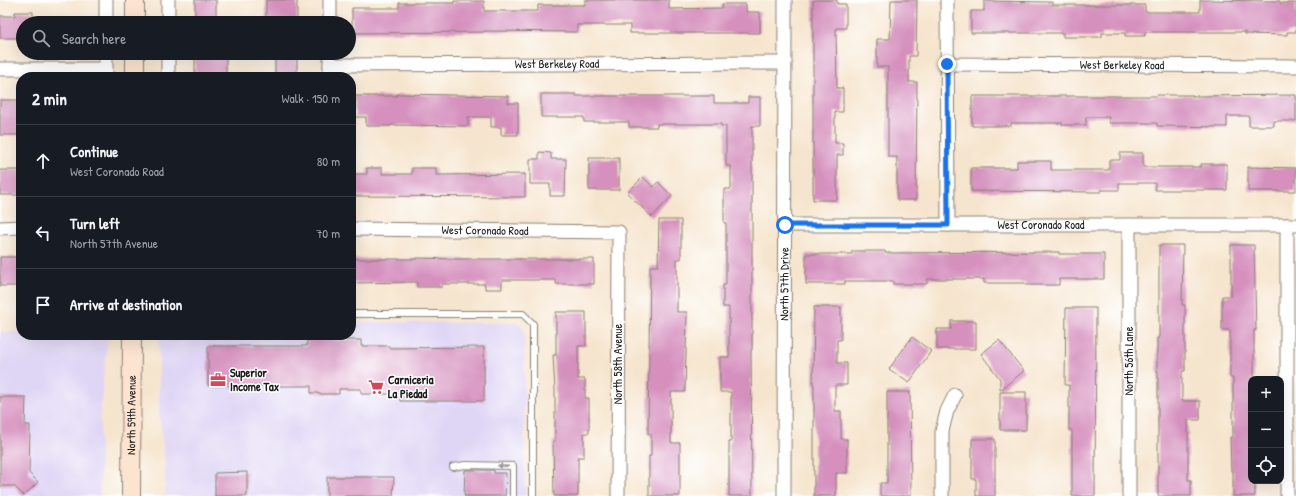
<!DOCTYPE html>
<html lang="en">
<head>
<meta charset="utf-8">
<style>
  :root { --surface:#171b24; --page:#20242c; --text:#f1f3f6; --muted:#9ea1a6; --line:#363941 }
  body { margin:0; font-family:"Patrick Hand",sans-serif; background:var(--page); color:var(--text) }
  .controls { position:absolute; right:12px; bottom:12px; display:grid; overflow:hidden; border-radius:8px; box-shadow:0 4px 16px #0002 }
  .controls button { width:36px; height:36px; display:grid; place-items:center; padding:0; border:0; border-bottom:1px solid var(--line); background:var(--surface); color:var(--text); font:20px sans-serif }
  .stop { position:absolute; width:12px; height:12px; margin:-9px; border:3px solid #1a73e8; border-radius:50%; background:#fff }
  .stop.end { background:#1a73e8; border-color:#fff; box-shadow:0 1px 4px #0008 }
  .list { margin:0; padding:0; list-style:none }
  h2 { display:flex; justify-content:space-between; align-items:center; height:52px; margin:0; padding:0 16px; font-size:17px }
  h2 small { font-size:13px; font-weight:400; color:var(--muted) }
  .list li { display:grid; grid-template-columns:26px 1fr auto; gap:12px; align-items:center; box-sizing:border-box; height:72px; padding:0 16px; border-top:1px solid var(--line) }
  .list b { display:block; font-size:15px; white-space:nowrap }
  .list p { margin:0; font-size:13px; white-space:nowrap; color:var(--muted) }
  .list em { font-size:13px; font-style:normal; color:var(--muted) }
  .icon { flex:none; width:22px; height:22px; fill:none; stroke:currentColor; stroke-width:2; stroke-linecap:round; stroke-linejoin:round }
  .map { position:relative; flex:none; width:1296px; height:496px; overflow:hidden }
  .search { position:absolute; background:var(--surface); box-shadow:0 4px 16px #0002; left:16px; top:16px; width:340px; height:44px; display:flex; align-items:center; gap:10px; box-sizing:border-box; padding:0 14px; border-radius:22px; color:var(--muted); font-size:15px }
  .panel { position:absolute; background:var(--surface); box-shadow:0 4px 16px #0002; left:16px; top:72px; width:340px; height:268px; border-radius:16px }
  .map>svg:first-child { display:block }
</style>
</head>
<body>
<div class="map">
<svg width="1296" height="496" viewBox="0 0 1296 496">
  <rect width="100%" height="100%" fill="#fff"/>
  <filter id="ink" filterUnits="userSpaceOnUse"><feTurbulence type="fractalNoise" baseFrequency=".025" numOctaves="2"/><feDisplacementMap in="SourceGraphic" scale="8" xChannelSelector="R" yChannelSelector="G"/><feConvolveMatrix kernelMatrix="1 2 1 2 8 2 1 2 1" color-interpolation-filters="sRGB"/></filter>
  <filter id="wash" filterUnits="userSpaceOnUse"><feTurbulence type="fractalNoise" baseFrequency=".012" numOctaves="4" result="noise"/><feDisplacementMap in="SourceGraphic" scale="16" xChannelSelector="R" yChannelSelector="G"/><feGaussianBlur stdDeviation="0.9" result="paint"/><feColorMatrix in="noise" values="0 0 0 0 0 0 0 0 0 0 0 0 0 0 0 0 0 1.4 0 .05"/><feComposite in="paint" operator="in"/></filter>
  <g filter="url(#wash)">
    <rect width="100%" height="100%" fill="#f6e5ce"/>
    <!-- built -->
    <path fill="#dfd5f5" d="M351 322 509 323H518L524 328 525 496H165V464L159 411V335H351Z
      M0 332H21V335H108L100 410V496H0Z"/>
    <g id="blocks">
      <!-- building -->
      <path fill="#d590be" d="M195 0H216V23H195Z
        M266 0H297V23H266Z
        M585 0H669V9L722 8V4H746V12H760V33H630V25H577V32L484 31V32L352 33V8H399V3H454V1H484V11H538V5H585Z
        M813 0H837V4H846V28H836L837 88H843V112H835V143H843V155H837V200H813Z
        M891 0H917L916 56H909V82H917L916 200H897V157H888V67H877V39H890Z
        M1200 0 1280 1V3H1296V32H1287V35L1245 34V32H1145V36H1125V33H1102V37H1063V33H971V11H984V1L1052 2V5H1145V12H1200Z
        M15 12H33V23H23V38H0V16H15Z
        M195 53H217V56H226V77H195Z
        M275 53H297V77H275Z
        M397 94 508 96V103H518V135H501V127H491V117H468V126L391 125V126H366V117H355V96H397Z
        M541 94H576V96H714V103H748V97H760V126H752V350H751L752 496H729V442H731V392H720V357H729V307H723V285H726V223H724V189H731V166H726V126H721V124H657V127H629V122H584V117H541Z
        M1157 95H1193L1192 96 1296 95V121H1274V126H1249V116H1227V127L1157 126V123H1109V117H1086V125H1062V123H1011V126H972V96H1157Z
        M0 100H21V135H0Z
        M539 152 551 153V159H566L565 196H550V184H530V159H539Z
        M1120 153H1143V167H1201V164H1227V190H1155V183H1119V190H1101V192L971 191V168H1017V161H1051V170H1109V160H1120Z
        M589 158H619V190H589Z
        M1248 167 1296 168V191H1248Z
        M367 168H382V174H412V168H436V175L525 174V197L352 196V174H367Z
        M0 170H21V195H0Z
        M643 177 653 187 658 182 672 196 652 217 627 193Z
        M659 220H681V259H677V312H687L685 392H671V443H680V496H649V456H651V434H648L650 266H658Z
        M1159 245H1183L1182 305H1185V371H1182V401H1200V420H1188V480H1191V496H1158V371H1157V338H1159Z
        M1231 245H1254L1256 330H1254V378H1251V481H1255V496H1233V471H1231L1230 437H1233V378H1230V330H1222V296H1231Z
        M852 251H885V253L1059 252V254H1104V279H1059V285H1025V283H984V279H927V284H893V281H845V284H806V254H852Z
        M0 257H21L20 286H0Z
        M417 258 456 259H594V284H556V280H502V289H485V284H442V287H417V282L351 283V259H417Z
        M814 307H841V340H837V363H847V385H835V411H841V439H847V473H836V496H814V385H813Z
        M1066 308H1096L1095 496H1072V430H1069V385H1065Z
        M556 312H586V346H578V379H585V398H589V433H584V457H578V496H554L553 441H555V390L553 355H556Z
        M951 321H976V349H937V329H951Z
        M912 337 931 351 909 383 889 369Z
        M307 340H361V346H389V348L484 347V401H400V394H361V389H339V394H318V393H311V386H208V346H307Z
        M999 340 1024 371 1000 390V379L981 354Z
        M887 392H910L911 496H880V483H887Z
        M1000 392H1026V430H1000Z
        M0 397H26L25 425H30L29 473 38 482 24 496 14 486H0Z
        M972 439H995V496H976V479H972Z
        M465 470H494V473H506L505 496H464Z
        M247 472V496H215V473Z
        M327 477H394L393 496H327Z"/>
    </g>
  </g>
  <g filter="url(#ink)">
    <use href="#blocks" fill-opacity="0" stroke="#898075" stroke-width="1"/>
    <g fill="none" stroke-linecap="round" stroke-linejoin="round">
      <defs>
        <path id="service" d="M351 314H523L533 324V496
          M453 467 465 465 513 466V496"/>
        <g id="minor">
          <path d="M330 0V23"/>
          <path d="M947 0 948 225"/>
          <path d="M106 23V0"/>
          <path d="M168 23V0"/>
          <path d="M330 53V77"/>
          <path id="s1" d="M947 64 1296 66"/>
          <path id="s2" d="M330 65 785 63"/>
          <path d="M0 69H106"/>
          <path d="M106 77V53"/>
          <path d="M168 77V53"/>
          <path id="s3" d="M785 225H1296"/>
          <path d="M1287 225V496"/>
          <path d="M0 228 21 227"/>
          <path id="s4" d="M351 229 619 232 618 496"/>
          <path id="s5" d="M784 496 785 0"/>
          <path d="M942 496V431L947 411 955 395"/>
          <path d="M1129 496V225"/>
        </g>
        <g id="secondary">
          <path d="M135 0V23"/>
          <path d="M135 53V77"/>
          <path id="s6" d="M131 496 132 335"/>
        </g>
      </defs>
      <!-- service casing -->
      <use href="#service" stroke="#898075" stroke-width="8"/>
      <!-- minor casing -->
      <use href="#minor" stroke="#898075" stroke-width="15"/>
      <!-- secondary casing -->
      <use href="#secondary" stroke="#898075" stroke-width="20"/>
      <!-- service -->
      <use href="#service" stroke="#fff" stroke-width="6"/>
      <!-- minor -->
      <use href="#minor" stroke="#fff" stroke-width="13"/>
      <!-- secondary -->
      <use href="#secondary" stroke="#fde4d1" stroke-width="18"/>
    </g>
    <!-- one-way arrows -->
    <defs><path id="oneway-solid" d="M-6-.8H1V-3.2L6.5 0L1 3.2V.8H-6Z"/></defs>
    <use fill="#999" href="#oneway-solid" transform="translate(503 466) rotate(-176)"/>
  </g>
  <g fill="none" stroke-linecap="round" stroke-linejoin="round" filter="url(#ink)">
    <!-- route -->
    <path stroke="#1a73e8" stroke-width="5" d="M785 225H948L947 64"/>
  </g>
  <!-- icons -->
  <defs>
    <symbol id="office-bare" viewBox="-9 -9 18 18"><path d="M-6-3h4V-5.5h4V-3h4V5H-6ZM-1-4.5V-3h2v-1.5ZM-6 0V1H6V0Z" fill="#d1495b" stroke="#fff" stroke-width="2.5" paint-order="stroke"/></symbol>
    <symbol id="supermarket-bare" viewBox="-9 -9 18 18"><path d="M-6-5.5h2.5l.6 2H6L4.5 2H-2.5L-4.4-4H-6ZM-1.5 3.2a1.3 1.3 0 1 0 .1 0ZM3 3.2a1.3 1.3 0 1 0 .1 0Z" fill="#d1495b" stroke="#fff" stroke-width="2.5" paint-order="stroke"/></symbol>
  </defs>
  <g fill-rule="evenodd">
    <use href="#office-bare" x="207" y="369" width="22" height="22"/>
    <use href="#supermarket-bare" x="365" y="376" width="22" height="22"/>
  </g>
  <g text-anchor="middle" stroke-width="3" stroke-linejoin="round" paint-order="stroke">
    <!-- street labels -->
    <g font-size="12" fill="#1c1c1c" stroke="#fff">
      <text dy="4" stroke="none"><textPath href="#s2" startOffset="227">West Berkeley Road</textPath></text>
      <text dy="4" stroke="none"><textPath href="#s1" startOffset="175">West Berkeley Road</textPath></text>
      <text dy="4" stroke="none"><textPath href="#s3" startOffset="256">West Coronado Road</textPath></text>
      <text dy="4" stroke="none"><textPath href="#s4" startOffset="134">West Coronado Road</textPath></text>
      <text dy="4" stroke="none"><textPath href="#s5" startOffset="212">North 57th Drive</textPath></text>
      <text transform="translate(1129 361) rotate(-90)" y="4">North 56th Lane</text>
      <text transform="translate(618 364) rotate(-90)" y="4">North 58th Avenue</text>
      <text dy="4" stroke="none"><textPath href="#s6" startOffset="81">North 59th Avenue</textPath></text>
    </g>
    <!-- poi labels -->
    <g font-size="12" font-weight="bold" fill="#1c1c1c" stroke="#fff" text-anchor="start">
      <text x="230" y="377">Superior<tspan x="230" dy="14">Income Tax</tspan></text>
      <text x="388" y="384">Carniceria<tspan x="388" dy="14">La Piedad</tspan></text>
    </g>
  </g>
</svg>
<div class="controls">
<button>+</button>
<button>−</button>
<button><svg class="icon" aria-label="locate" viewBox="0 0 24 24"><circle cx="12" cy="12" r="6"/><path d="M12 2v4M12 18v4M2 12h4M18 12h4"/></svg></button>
</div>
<div class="stop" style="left:785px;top:225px"></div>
<div class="stop end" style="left:947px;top:64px"></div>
<div class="search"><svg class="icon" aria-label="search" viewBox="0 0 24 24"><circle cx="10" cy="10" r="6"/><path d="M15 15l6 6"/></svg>Search here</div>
<section class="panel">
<h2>2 min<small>Walk · 150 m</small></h2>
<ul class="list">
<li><svg class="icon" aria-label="ahead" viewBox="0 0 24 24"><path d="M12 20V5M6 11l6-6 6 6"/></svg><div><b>Continue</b><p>West Coronado Road</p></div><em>80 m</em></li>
<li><svg class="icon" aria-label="left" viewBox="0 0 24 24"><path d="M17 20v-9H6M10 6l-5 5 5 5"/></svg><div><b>Turn left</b><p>North 57th Avenue</p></div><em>70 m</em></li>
<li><svg class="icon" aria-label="arrive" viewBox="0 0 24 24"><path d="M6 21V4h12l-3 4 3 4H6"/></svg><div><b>Arrive at destination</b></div></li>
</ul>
</section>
</div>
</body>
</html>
